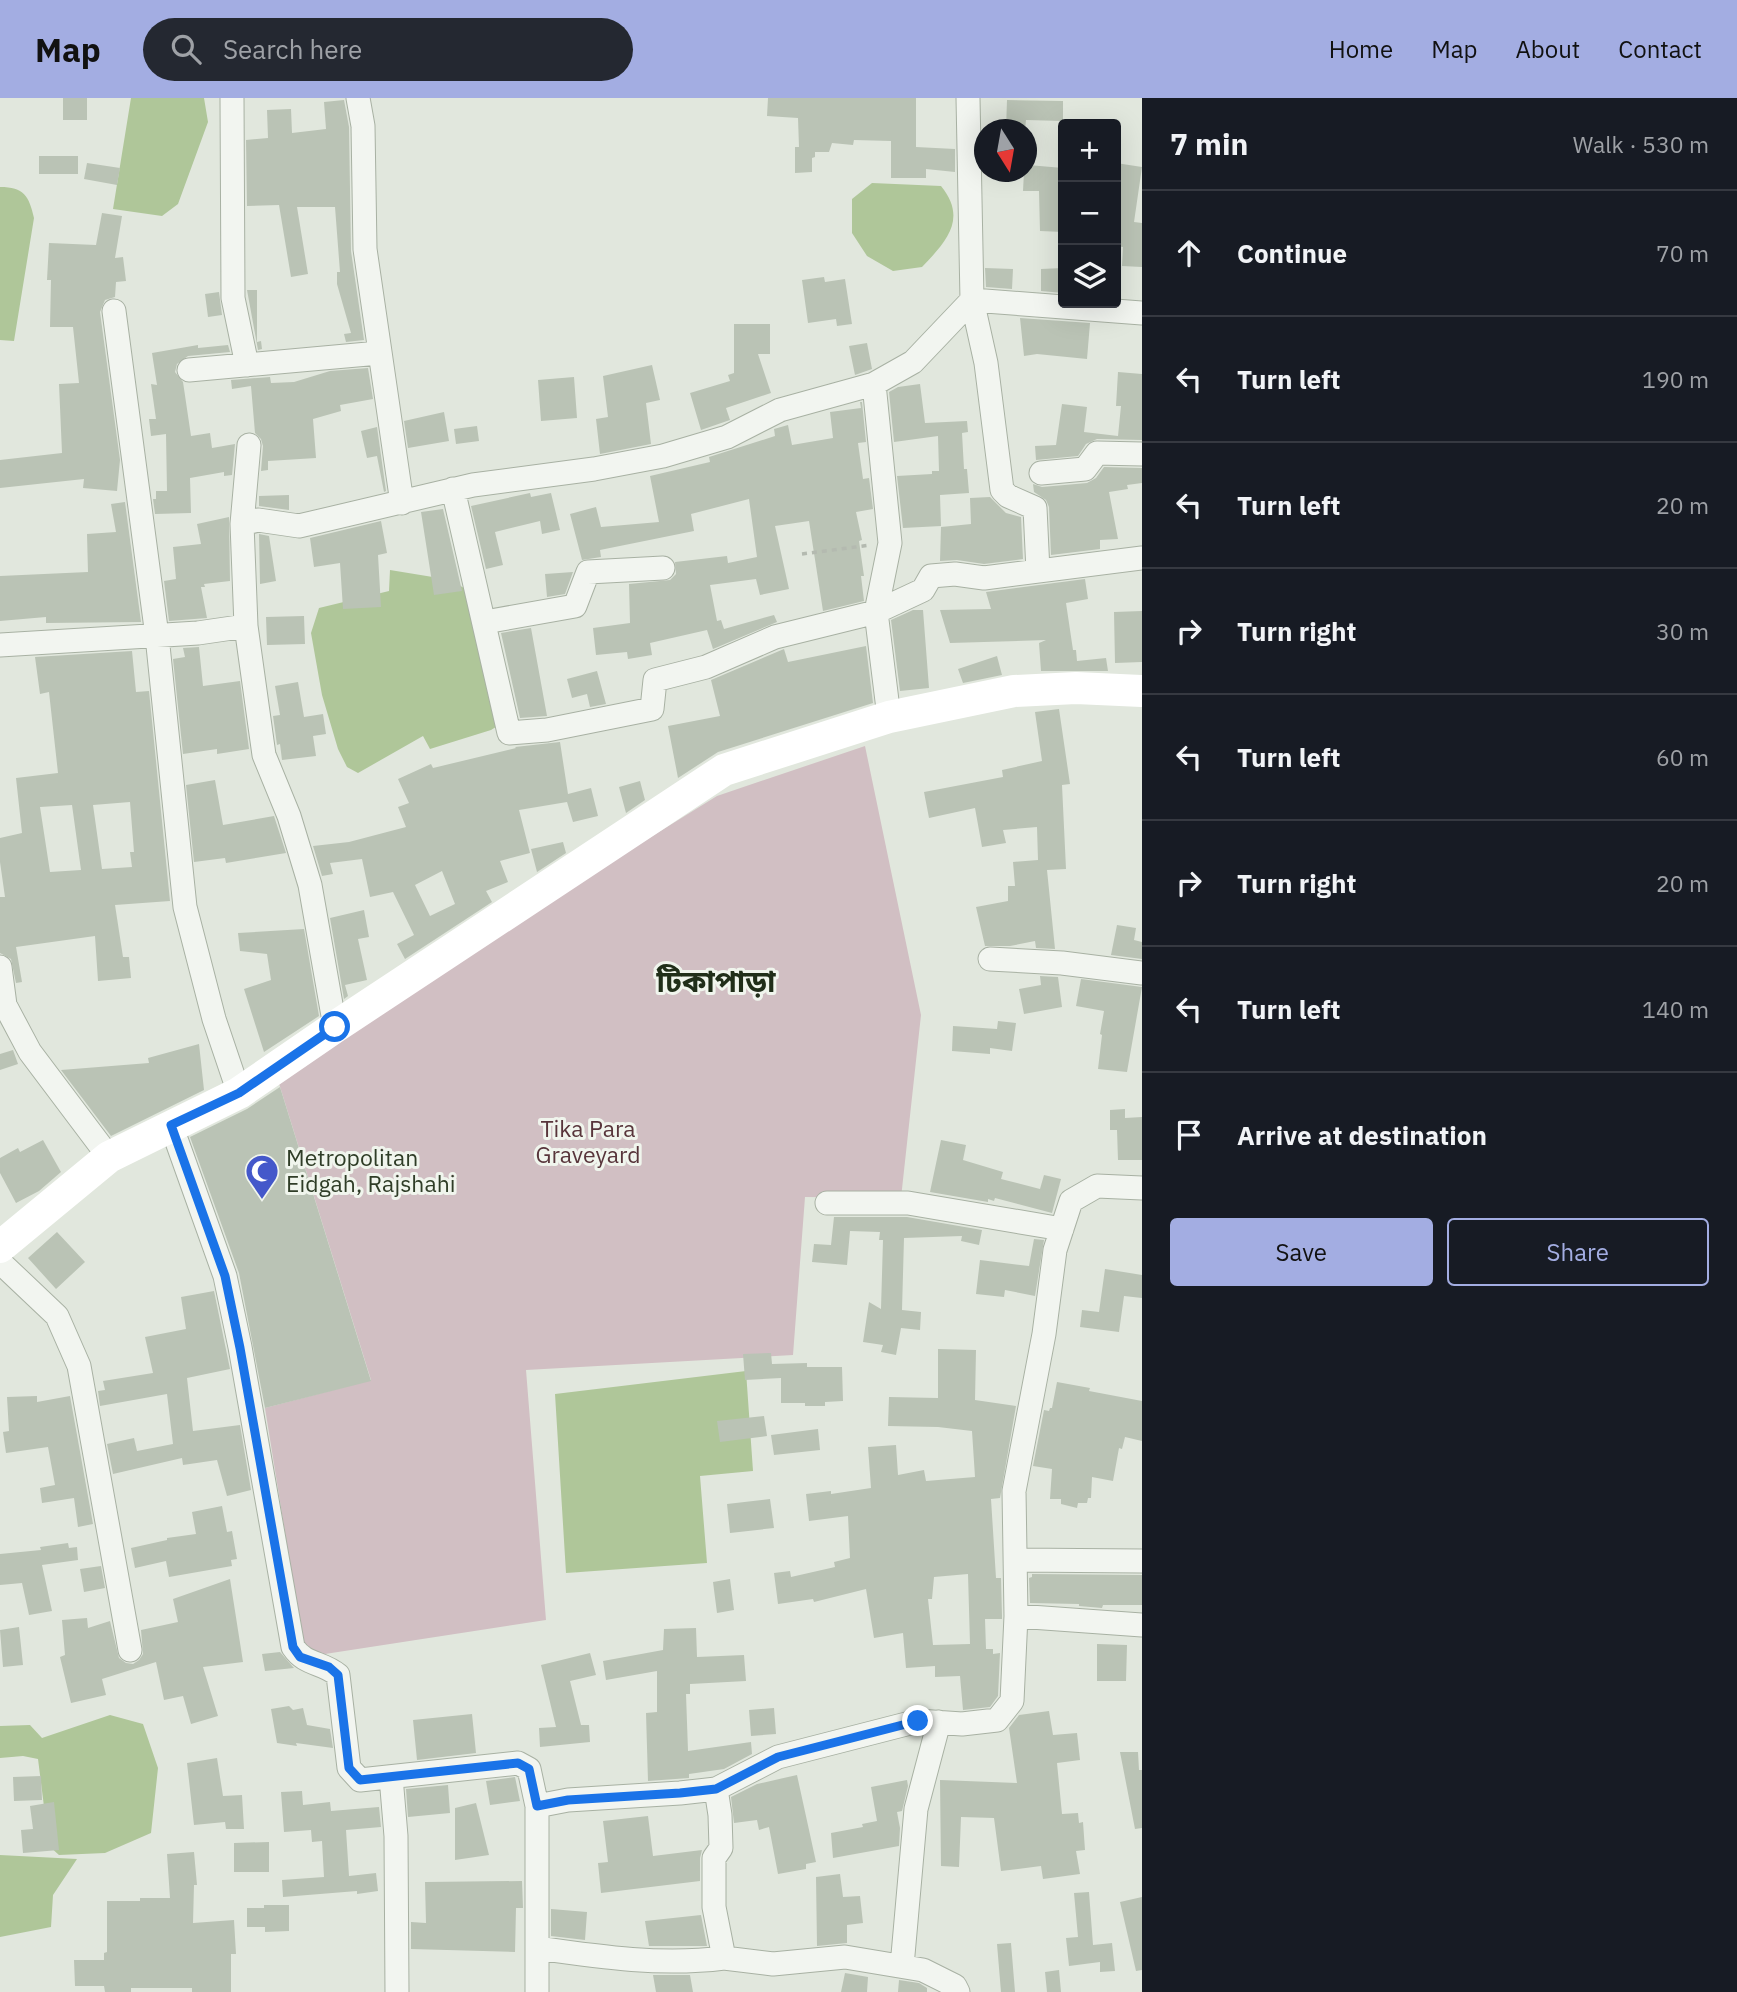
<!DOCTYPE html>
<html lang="en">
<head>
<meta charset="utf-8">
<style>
  :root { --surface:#171b24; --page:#242831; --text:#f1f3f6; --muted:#9ea1a6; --line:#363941; --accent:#a3ade2 }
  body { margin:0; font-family:"IBM Plex Sans","Noto Sans Bengali",sans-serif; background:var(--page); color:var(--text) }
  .controls { position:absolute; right:21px; top:21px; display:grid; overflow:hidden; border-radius:7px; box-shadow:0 7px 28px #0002 }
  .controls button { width:63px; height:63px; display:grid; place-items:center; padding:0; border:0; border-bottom:2px solid var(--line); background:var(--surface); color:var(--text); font:35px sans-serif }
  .compass { position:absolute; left:974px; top:21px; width:63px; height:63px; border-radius:50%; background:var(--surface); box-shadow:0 7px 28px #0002; rotate:169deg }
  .stop { position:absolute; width:21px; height:21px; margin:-16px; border:5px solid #1a73e8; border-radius:50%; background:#fff }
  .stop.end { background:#1a73e8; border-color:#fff; box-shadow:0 2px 7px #0008 }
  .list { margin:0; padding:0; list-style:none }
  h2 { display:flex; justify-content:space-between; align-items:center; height:91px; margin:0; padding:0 28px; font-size:30px }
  h2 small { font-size:23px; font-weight:400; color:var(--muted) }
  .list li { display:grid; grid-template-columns:46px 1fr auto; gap:21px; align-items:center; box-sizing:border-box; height:126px; padding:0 28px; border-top:2px solid var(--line) }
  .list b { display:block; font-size:26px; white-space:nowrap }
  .list em { font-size:23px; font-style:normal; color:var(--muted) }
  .actions { display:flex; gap:14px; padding:21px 28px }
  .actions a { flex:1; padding:16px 0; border:2px solid var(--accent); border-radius:7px; text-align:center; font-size:24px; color:var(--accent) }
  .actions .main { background:var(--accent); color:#111 }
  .icon { flex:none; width:38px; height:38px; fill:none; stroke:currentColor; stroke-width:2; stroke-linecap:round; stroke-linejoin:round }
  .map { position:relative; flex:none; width:1142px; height:1894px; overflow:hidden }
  header { display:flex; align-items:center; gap:42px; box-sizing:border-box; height:98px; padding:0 35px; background:var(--accent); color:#111 }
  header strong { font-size:33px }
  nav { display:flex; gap:38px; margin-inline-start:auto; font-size:24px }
  .search { width:490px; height:63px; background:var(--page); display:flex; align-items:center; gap:18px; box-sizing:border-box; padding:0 24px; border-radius:38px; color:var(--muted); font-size:26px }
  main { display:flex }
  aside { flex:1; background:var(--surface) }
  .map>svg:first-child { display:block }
</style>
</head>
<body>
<header>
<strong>Map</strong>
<div class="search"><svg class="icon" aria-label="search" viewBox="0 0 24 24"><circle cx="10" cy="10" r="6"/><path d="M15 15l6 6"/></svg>Search here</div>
<nav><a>Home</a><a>Map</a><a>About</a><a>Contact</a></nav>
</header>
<main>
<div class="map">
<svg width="1142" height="1894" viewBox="0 0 1142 1894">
  <rect width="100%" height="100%" fill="#e1e7dd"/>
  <!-- green -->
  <path fill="#d1bfc3" d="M865 648 921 917 901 1100 805 1099 793 1257 526 1272 546 1522 312 1558 302 1540 265 1310 371 1282 277 979 575 786 717 698Z"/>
  <!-- water -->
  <path fill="#afc699" d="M131 0H204L208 24 178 106 162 118 113 111Z
    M872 85 941 88C968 121 946 144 922 169L893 173 867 158 852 135V101Z
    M0 89C24 89 29 98 34 120L14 243 0 242Z
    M390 472 451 482 467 492 499 627 491 632 430 651 423 638 358 675 347 669 338 651 322 597 311 535 319 510 389 493Z
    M746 1273 753 1373 700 1378 707 1465 566 1475 555 1296Z
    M110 1617 143 1626 158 1670 151 1735 105 1755 59 1757 49 1748 38 1661 23 1658 0 1660V1628L30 1627 42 1640Z
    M0 1757 77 1761 53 1797 51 1829 0 1839Z"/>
  <!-- building -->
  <path fill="#bac3b5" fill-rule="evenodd" d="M63 0H87V22H63Z
    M768 0H916V49L955 51V74L926 71V80H891V43L854 42 853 47 832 45 829 54H815V59L812 60V74L795 75V49H799L798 20 767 18Z
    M344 2 349 29 351 153 364 242 346 244 344 236 351 235 337 186V174H340L335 109H297L308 176 291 179 279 107 247 108 246 42 268 40 267 12 291 11 292 35 326 31 324 4Z
    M1007 2 1063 3V23L1026 22 1025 32H1006Z
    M39 58H78V76H39Z
    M87 65 120 70 117 87 84 81Z
    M1116 65 1142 69 1134 124 1142 125V169L1122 168 1123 149 1116 148Z
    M1028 67 1063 70V134L1040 133 1039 93H1023L1024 74H1027Z
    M102 115 122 118 115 160 123 159 126 183 116 184 115 199 105 202 100 214 120 362 117 393 83 390 84 381 0 390V362L62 355 59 286 79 285 73 229H50L51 182H47L49 145 96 147Z
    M985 170 1013 171 1012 191 986 189Z
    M1063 170V195L1041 193V171Z
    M824 179 825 184 845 181 852 226 837 228 836 221 808 225 802 182Z
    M247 192H257V244L261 243 262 251 258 252Z
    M219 194 222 217 208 219 205 196Z
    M1020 220 1090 225 1087 261 1037 256 1024 258Z
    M734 226H770V256H758L771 295 726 310 730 322 701 332 690 295 730 283 728 277 734 275Z
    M867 245 872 271 855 277 849 248Z
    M198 247V250L228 247 230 254 188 258 177 266 175 274 183 284 191 338 210 335 212 350 235 346 232 377 224 378V374L190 380 191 415 155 416 153 401H156V393H167L166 336 151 338 149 321H156L151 286 157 287 152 255Z
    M652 267 660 302 646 305 651 346 600 356 596 321 608 319 603 278Z
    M368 270 373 301 340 307 341 313 313 321 316 360 268 363V372L261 373 263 348 261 341 255 335 251 288 232 291 231 282 270 279 271 285 294 284 330 273Z
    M1118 274 1142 276V342L1097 341 1086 346 1078 358 1036 362 1035 348 1056 347 1062 306 1087 309 1084 334 1118 338 1121 308H1116Z
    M574 279 577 320 541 323 538 282Z
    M920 286 925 325 967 323 968 334 962 335 964 371H967L969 395 940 397 941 428 903 430 897 378 932 376V373H939L938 338 894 344 889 294 898 289Z
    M860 304H862L866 344 858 345 863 381 869 380 873 411 856 414 862 442 859 443 864 478H861L864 503 823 513 809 423 775 428 789 491 760 497 756 481 710 487 717 523 721 522 724 531 774 517 777 524 713 551 707 532 650 545 652 557 628 561 627 554 596 557 593 530 630 525 629 486 670 482 676 476 675 464 727 458 728 465 757 459 749 401 691 416 694 433 600 452 601 459 582 462 570 416 596 409 601 429 659 424 650 378 710 364 709 359 775 338 774 331 788 327 792 347 833 340 830 314 861 310Z
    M444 314 449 343 408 350 404 323Z
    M477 328 479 343 456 346 454 331Z
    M377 329 386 393 384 394 377 358 367 360 361 333Z
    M1104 369 1142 370V385L1127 387 1128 391 1109 394 1118 441 1100 442V451L1051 457 1049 409 1046 402 1034 394 1033 386 1042 389 1087 385 1096 380Z
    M530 395 531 399 551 395 560 432 542 436 540 423 495 434 503 467 486 471 471 408Z
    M289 397V412L259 408V398Z
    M990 399 1006 415 1021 419 1023 461 984 466 957 462 940 463 941 429 971 426 970 400Z
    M125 404 141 524 46 525V519L0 523V478L88 474 87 436 116 434 111 406Z
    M443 411 462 493 434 497 421 414Z
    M229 419 230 483 204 486 205 489H201L207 520 169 523 164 483 176 481 173 449 201 446 197 426Z
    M381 423 387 455 378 457 381 509 343 511 340 465 314 469 310 440Z
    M259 436 269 438 276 483 260 486Z
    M573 474 565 496 547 499 545 476Z
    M1085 481 1088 501 1066 505 1073 552H1076L1077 563 1106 560 1108 573H1041L1039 545 1046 542 950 545 940 512 991 511 986 494Z
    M913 512H923L929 590 900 593 891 522Z
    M1142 513V564L1115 565 1114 514Z
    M304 518 305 546 267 547 266 519Z
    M531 530 547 618 520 620 501 535Z
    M866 548 873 605 718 654 678 680 668 628 720 618 711 582 784 551 788 564Z
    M199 549 203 588 240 583 249 651 217 656V651L183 656 173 561 185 559 183 550Z
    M132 553 136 594 149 593 170 803 115 807 123 859H129L131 880 98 883 95 838 16 849 22 884 16 885 11 861 0 855V799H5L0 764V740L22 735 16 680 58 675 49 594 40 596 35 559ZM130 704 134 754H130L132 769 102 771 93 707ZM72 707 81 772 50 774 40 709Z
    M997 558 1002 577 963 585 958 571Z
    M597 573 606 606 590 609 587 596 572 600 567 581Z
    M298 584 304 619 323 616 326 636 313 638 316 658 282 662 280 646 277 647 273 618 280 617 275 588Z
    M1059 611 1070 686 1062 687 1066 771 1047 772 1055 851 1036 850 1035 843 1010 848H985L976 809 1008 803V788H1015L1013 764 1038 762 1037 729 1003 732 1006 745 982 749 975 710 929 720 924 694 1003 679 1002 672 1042 663 1035 614Z
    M560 644 568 696 591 690 598 718 573 724 567 704 519 712 530 755 500 763 508 784 486 793 492 804 405 861 397 846 414 837 393 794 370 799 362 761 330 765 333 776 322 778 313 748 349 744 406 729 398 709 409 705 398 681 431 666 433 670 516 650 515 649ZM442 773 455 806 430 818 415 787Z
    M215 682 223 727 274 718 286 755 226 765 225 760 194 764 186 687Z
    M640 683 645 702 626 715 619 689Z
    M563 744 566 755 537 774 531 751Z
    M364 812 369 839 358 841 367 882 345 887 348 898 344 901 330 820Z
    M1117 827 1136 830 1134 842 1142 844V861L1111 857Z
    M304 831 319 918 264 954 244 891 271 882 267 856 240 853 238 835Z
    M1040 878 1058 879 1062 909 1024 916 1019 891 1041 887Z
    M1081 881 1142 889 1127 974 1098 971 1102 937 1100 936 1104 913 1076 908Z
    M998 923 1016 925 1012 953 990 950V956L952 953 953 928 997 931Z
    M199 946 204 992 111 1038 61 972 149 965 148 960Z
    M13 952 18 966 0 972V956Z
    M280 989 371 1283 265 1310 239 1175 190 1039 247 1011Z
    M1125 1011V1020L1142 1019V1062H1118L1117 1032H1110V1012Z
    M43 1042 61 1074 39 1093 16 1105 0 1075V1060L18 1050 20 1054Z
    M941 1042 966 1047 963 1062 1003 1074 1001 1081 1040 1091 1044 1077 1061 1081 1052 1115 995 1100 994 1103 988 1101V1104L930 1094Z
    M834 1119H907L982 1132 979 1147 961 1143 962 1138 904 1140 902 1212 921 1214 920 1232 901 1230 896 1257 881 1254 883 1247 863 1244 869 1204 881 1211 883 1142H879L880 1134 850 1133 847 1167 812 1164 814 1146 831 1147Z
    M57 1134 85 1164 56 1191 28 1160Z
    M1034 1141 1044 1142 1035 1198 1005 1192 1004 1199 976 1196 980 1162 1029 1168Z
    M1105 1171 1142 1177V1200L1124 1198 1119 1234 1080 1229 1082 1212 1099 1214Z
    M214 1193 230 1271 187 1280 193 1333 240 1327 251 1392 227 1398 217 1362 183 1367 182 1360 113 1376 107 1346 134 1340 137 1353 173 1346 167 1296 100 1308 98 1293 105 1292 103 1283 153 1275 145 1239 186 1231 181 1199Z
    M938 1251 976 1252 975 1302 1016 1308 1000 1400 991 1401 996 1480H1001L1002 1518V1521H985L986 1551H993V1556L1000 1555 998 1598 990 1609 963 1612 960 1578 935 1579V1568L906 1570 903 1535 874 1540 866 1491 814 1504 813 1501 778 1506 774 1475 790 1473 791 1479 835 1469 834 1464 850 1460 848 1418 809 1423 806 1396 831 1393V1396L871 1390 868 1349 896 1347 898 1377 924 1372 926 1383 975 1379 972 1333 938 1329 888 1328 889 1299 938 1300ZM968 1476 970 1546 933 1547 928 1501H932L934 1479Z
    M771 1255 772 1266 807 1265V1269H842L843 1303 825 1304V1308H805V1305H781V1280L745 1282 743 1256Z
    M1057 1284 1090 1290 1089 1293 1142 1303V1343L1125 1339 1122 1351 1119 1350 1113 1383 1092 1379 1091 1400H1088L1087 1405H1078L1077 1410 1061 1406V1401H1050L1052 1371 1033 1368 1044 1312 1049 1313 1050 1310H1052Z
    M37 1298V1304L70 1298 93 1426 78 1429 74 1400 42 1405 40 1390 55 1387 48 1349 6 1355 3 1334 9 1333 7 1299Z
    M764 1318 767 1338 720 1344 717 1323Z
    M818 1331 820 1352 774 1357 771 1337Z
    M770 1401 774 1430 730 1435 727 1406Z
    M222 1408 227 1434 232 1433 237 1461 231 1462 232 1468 169 1479 166 1463 135 1470 131 1450 167 1442V1440L196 1436 192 1414Z
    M68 1445 69 1450 77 1449 78 1462 42 1467 52 1513 29 1517 22 1485 0 1487V1456L41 1452 40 1449Z
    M101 1468 105 1490 84 1494 80 1471Z
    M1032 1476 1142 1477V1507H1103L1102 1510 1079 1508V1506L1030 1505 1029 1480 1032 1479Z
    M230 1481 243 1564 203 1569 218 1618 191 1626 183 1598 164 1602 156 1564 102 1581 106 1597 71 1605 60 1559 65 1557 62 1522 87 1520 88 1530 110 1523 119 1560 126 1565 133 1566 139 1562 143 1556 141 1532 178 1524 173 1501Z
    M730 1481 734 1512 717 1515 713 1484Z
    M19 1529 23 1567 3 1569 0 1532Z
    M696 1530 697 1559 744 1557 746 1583 690 1586V1596H686L688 1653 751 1644 752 1656 724 1671 689 1676V1680L648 1683 646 1615 657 1614V1573L606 1582 603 1563 663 1552 664 1531Z
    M1097 1546 1127 1547 1126 1583H1097Z
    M280 1554 294 1570 265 1573 262 1556Z
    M590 1555 596 1577 570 1583 581 1627H589L590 1644 540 1649 539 1630 556 1629 541 1567Z
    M289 1608 293 1612 303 1610 307 1627 330 1631 333 1650 296 1645 297 1648 277 1645 271 1611Z
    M774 1610 776 1636 751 1638 749 1612Z
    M1049 1613 1053 1637 1077 1635 1080 1662 1057 1665 1062 1716 1078 1715 1079 1725 1083 1724 1085 1752 1076 1753 1080 1776 1043 1781 1041 1768 1001 1773 994 1720 961 1719 959 1769 941 1768 940 1682 1017 1685 1009 1630 1019 1617Z
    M472 1616 476 1655 417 1662 413 1622Z
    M1120 1654H1138L1139 1672H1142V1730L1135 1731Z
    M217 1660 223 1698 242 1697 244 1731H226L225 1724 194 1727 187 1665Z
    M797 1677 816 1764 806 1766V1771L778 1776 769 1729 759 1732 757 1722 734 1725 731 1699 757 1686Z
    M41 1678 42 1702 14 1703 13 1679Z
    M515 1679 520 1703 490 1707 486 1683Z
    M907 1682 908 1688 902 1713 897 1714 900 1730 899 1748 833 1760 831 1735 863 1729 862 1726 877 1723 871 1689Z
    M448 1687 450 1715 408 1719 406 1691Z
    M302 1693 303 1707 330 1704 331 1713 379 1709 381 1729 346 1732 349 1778 376 1775 378 1793 357 1796V1793L283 1799 282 1782 324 1779 322 1743 312 1744 311 1732 284 1734 281 1694Z
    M54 1704 59 1752 23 1755 21 1732 33 1731 30 1708Z
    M476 1705 489 1757 455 1762V1710Z
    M648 1718 653 1758 702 1752 700 1760V1783L601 1795 598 1765 608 1764 603 1723Z
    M269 1744V1774H234V1745Z
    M194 1754 197 1787H194L193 1825 234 1822 236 1856H231V1894H192V1890H131V1894H105L104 1888H75L74 1862H104V1855L107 1854V1803H140V1800H170L167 1756Z
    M840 1776 843 1799 860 1798 863 1825 847 1827V1845L817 1848 816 1779Z
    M522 1783 523 1810H516L515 1854 411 1851V1824L426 1825 425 1784Z
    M1089 1794 1093 1847 1112 1845 1115 1873 1100 1874V1864L1069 1868 1066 1840 1078 1839 1074 1795Z
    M1142 1799V1872L1136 1873 1120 1804Z
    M264 1807H289V1833L265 1834V1829H247V1810H264Z
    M551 1811 587 1814 585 1842 551 1838Z
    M701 1817 707 1848H649L645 1823Z
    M1011 1845 1015 1894H1001L997 1846Z
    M1059 1872 1061 1894H1047L1045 1874Z
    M845 1875 868 1879 867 1894H841Z
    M653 1877H690L693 1894H656Z
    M899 1882 919 1885 927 1890V1894H898Z"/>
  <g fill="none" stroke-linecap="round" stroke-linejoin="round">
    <defs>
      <path id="street" d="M232 0 233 200 247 267
        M358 0 363 28 365 151 402 405
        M968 0 972 202 1142 215
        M972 202 986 265 1002 392 1008 398 1035 410 1038 473
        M114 213 157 538 185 809 214 921 239 995
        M189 272 379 255
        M874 286 890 445 876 514 889 619
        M1041 375 1085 371 1097 355 1142 356
        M453 391 509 635 547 632 652 611 655 582 706 569 775 539 876 514 923 492 931 478 955 476 984 480 1142 460
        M242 426 249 347
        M485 524 575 508 588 474 663 470
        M246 528 264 657 289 718 310 787 335 929
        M0 547 198 535 246 528 242 426 258 422 299 428 473 387 594 371 663 358 727 339 780 312 874 286 913 264 972 202
        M990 861 1062 865 1142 875
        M0 869 5 907 30 954 109 1059
        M171 1027 225 1178 240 1249 293 1549C306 1568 321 1563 338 1577L349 1670 360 1682 518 1665 529 1671 537 1708V1894
        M827 1105H908L1062 1131
        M0 1164 57 1218 79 1268 130 1552
        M1016 1462 1142 1463
        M1016 1518 1142 1527
        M391 1679 396 1738 397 1894
        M716 1691 720 1717 721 1750 714 1760V1809L724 1860 773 1866 845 1859 923 1872 955 1888 958 1894
        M537 1708 568 1702 680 1695 716 1691 778 1659 918 1623 962 1626 997 1622 1012 1603 1016 1518 1014 1393 1044 1236 1055 1152 1071 1103 1097 1088 1142 1090
        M537 1850C600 1859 661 1868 724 1860
        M902 1868 916 1711 939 1624"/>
    </defs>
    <!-- street casing -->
    <use href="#street" stroke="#a8b1a3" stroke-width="25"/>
    <!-- path -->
    <path stroke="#b4bab0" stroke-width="3.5" stroke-dasharray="5 5" stroke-linecap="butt" d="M802 456 871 447"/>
    <!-- street -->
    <use href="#street" stroke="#f2f5f0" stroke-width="23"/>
    <!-- secondary -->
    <path stroke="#fff" stroke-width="32" d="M0 1149 109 1059 239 995 335 929 724 672 889 619 1014 593 1076 590 1142 593"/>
  </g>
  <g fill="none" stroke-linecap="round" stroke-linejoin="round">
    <!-- route -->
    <path stroke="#1a73e8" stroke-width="9" d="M335 929 239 995 171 1027 225 1178 240 1250 293 1549 300 1559 329 1569 338 1577 349 1670 360 1682 518 1665 529 1671 537 1708 568 1702 680 1695 716 1691 778 1659 918 1623"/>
  </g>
  <!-- icons -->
  <defs>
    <symbol id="mosque-pin" viewBox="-11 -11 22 30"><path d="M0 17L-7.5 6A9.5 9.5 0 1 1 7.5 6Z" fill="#4458ca" stroke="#f0f5ed"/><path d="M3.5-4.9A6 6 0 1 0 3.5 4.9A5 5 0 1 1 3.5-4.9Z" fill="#fff"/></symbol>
  </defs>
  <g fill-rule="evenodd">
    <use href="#mosque-pin" x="243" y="1054" width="38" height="52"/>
  </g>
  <g text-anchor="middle" stroke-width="6" stroke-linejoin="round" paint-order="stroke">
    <!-- park labels -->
    <g font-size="23" fill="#58353b" stroke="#f0f5ed">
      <text x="588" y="1039">Tika Para<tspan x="588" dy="26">Graveyard</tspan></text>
    </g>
    <!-- poi labels -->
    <g font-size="23" fill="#2f3d27" stroke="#f0f5ed" text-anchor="start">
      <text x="286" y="1068">Metropolitan<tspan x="286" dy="26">Eidgah, Rajshahi</tspan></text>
    </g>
    <!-- district labels -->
    <g font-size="30" font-weight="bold" fill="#202e19" stroke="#f0f5ed">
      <text x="716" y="894">টিকাপাড়া</text>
    </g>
  </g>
</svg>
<div class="controls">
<button>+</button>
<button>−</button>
<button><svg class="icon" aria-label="layers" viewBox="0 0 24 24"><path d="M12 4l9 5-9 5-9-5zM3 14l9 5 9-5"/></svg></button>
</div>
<svg class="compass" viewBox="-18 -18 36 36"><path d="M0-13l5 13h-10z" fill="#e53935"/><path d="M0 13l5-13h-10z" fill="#9ea1a6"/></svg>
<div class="stop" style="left:335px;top:929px"></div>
<div class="stop end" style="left:918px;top:1623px"></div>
</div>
<aside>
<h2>7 min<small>Walk · 530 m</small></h2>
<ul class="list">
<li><svg class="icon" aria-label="ahead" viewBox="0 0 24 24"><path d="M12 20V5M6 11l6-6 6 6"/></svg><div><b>Continue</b></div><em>70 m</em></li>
<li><svg class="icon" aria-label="left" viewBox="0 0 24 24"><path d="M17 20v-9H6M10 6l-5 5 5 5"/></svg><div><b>Turn left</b></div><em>190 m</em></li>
<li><svg class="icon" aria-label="left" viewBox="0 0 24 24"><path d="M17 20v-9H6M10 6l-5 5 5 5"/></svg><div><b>Turn left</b></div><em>20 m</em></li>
<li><svg class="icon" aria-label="right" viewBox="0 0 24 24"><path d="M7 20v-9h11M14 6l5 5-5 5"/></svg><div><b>Turn right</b></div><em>30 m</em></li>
<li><svg class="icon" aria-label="left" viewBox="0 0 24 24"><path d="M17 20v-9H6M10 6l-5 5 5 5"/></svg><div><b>Turn left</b></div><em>60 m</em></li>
<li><svg class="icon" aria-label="right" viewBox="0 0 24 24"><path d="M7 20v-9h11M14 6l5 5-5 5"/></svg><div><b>Turn right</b></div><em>20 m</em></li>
<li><svg class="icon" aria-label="left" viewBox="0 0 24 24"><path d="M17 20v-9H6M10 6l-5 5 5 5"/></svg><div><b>Turn left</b></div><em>140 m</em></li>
<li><svg class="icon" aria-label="arrive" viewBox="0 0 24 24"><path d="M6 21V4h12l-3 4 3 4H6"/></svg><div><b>Arrive at destination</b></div></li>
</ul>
<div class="actions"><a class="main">Save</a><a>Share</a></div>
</aside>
</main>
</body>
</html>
